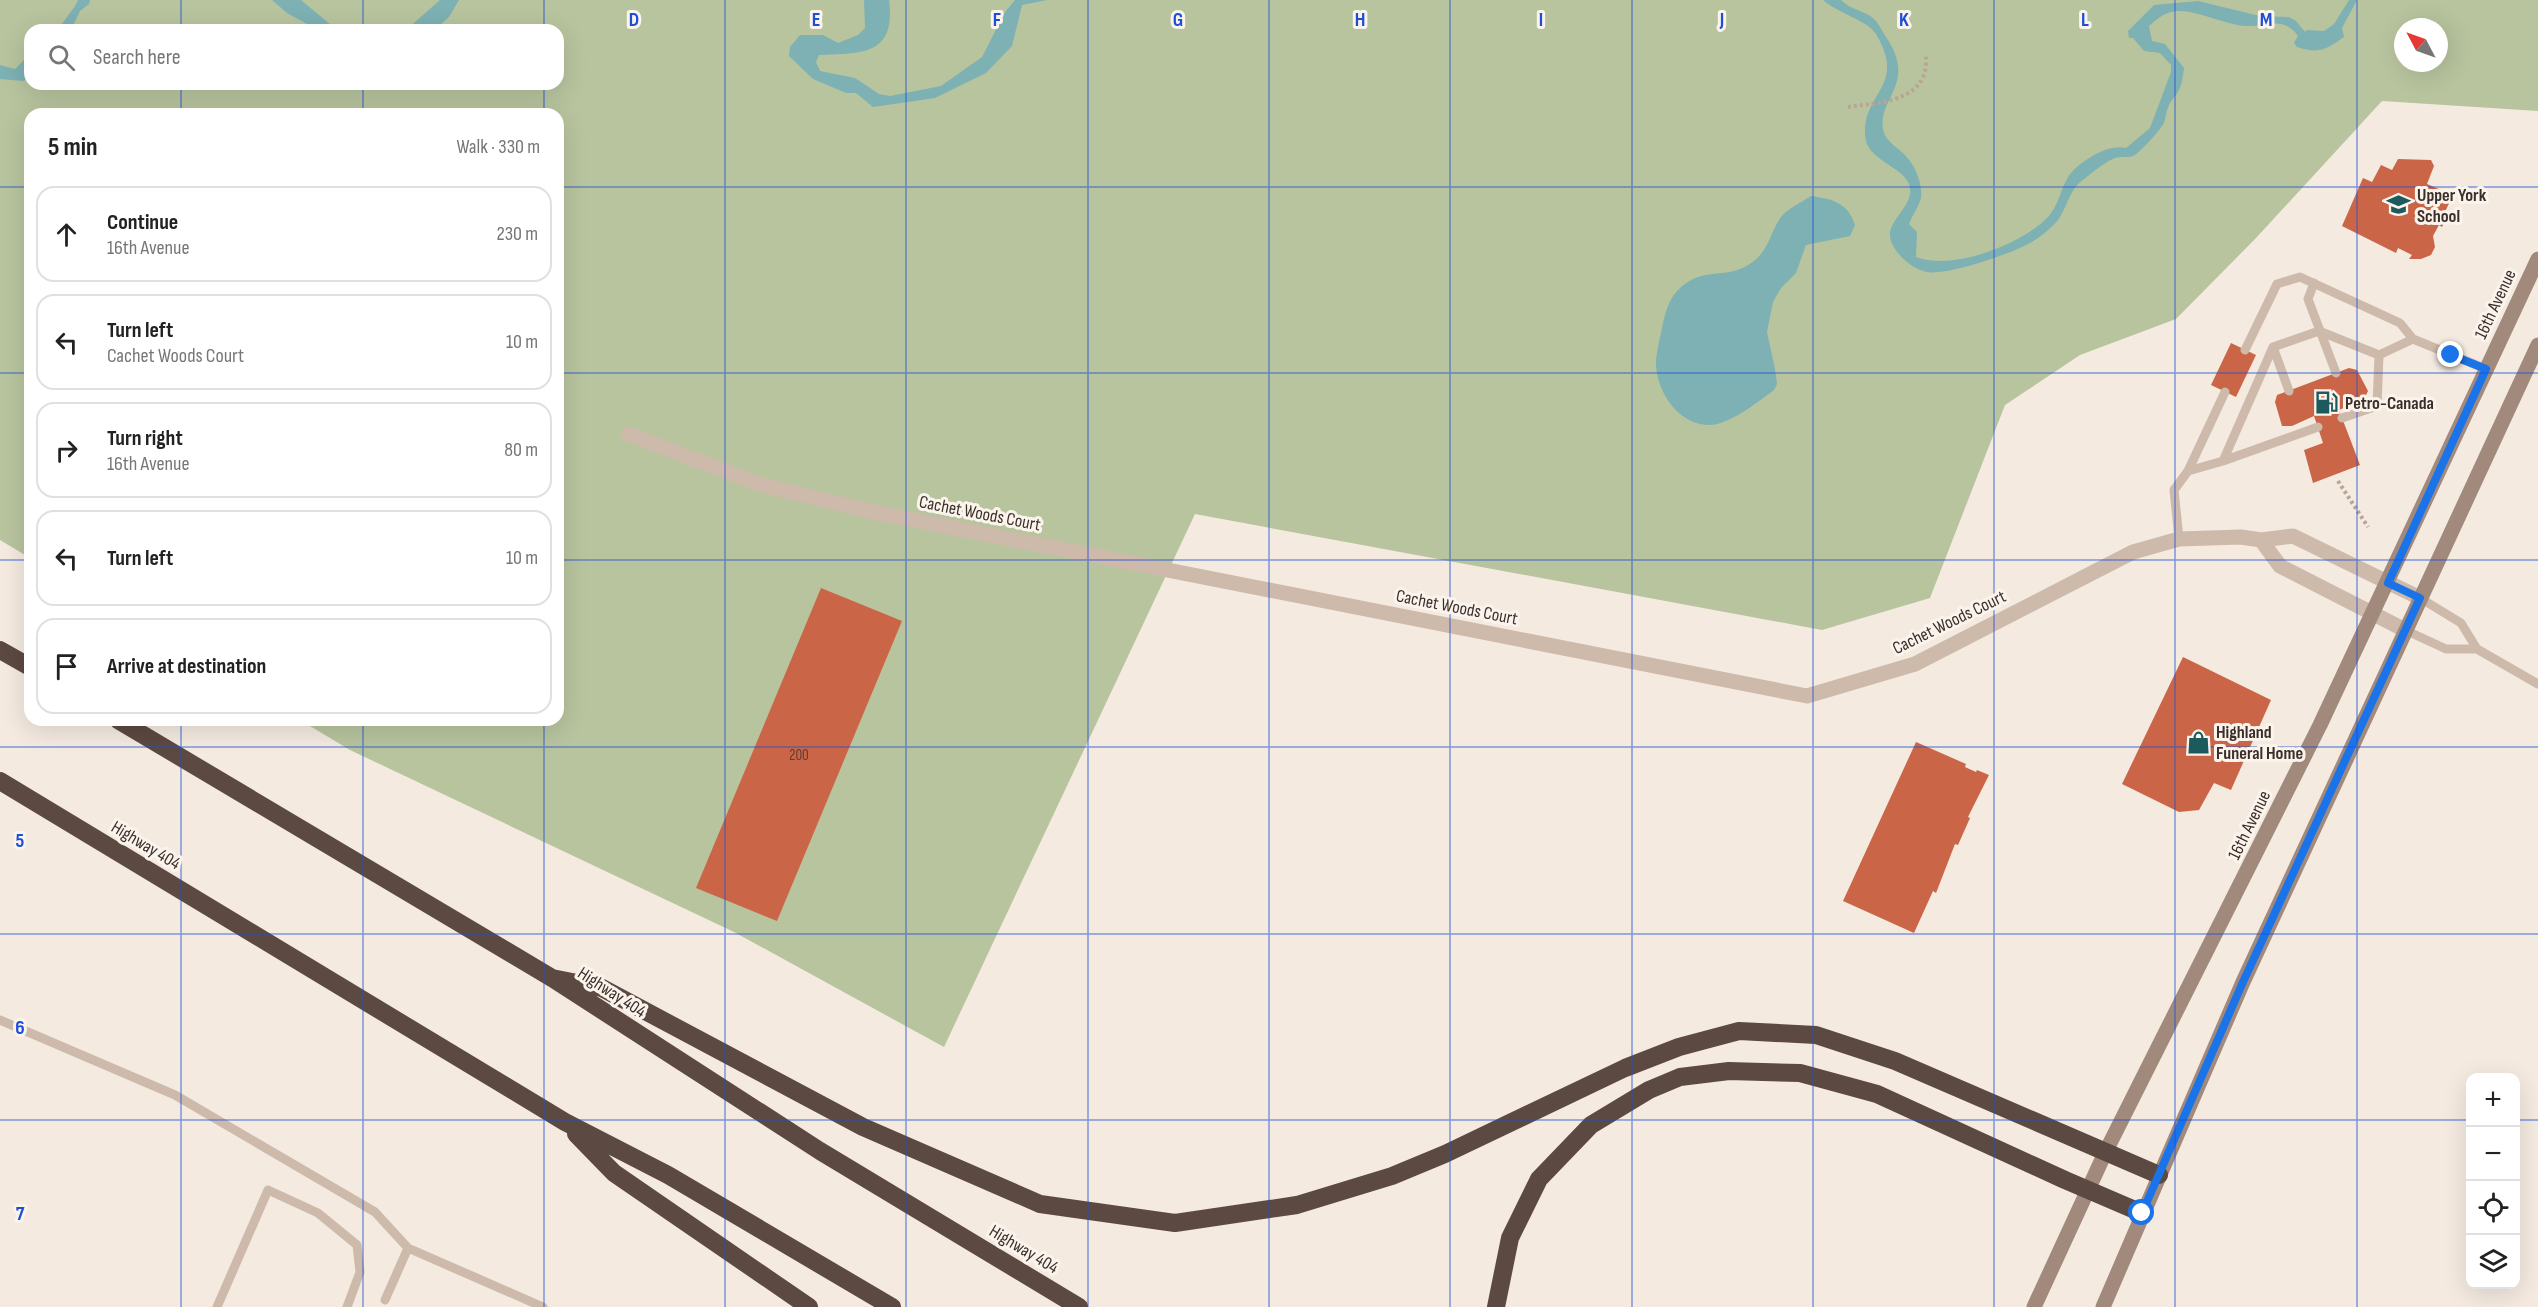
<!DOCTYPE html>
<html lang="en">
<head>
<meta charset="utf-8">
<style>
  :root { --surface:#fff; --page:#f2f2f2; --text:#222; --muted:#767676; --line:#e0e0e0 }
  body { margin:0; font-family:"Sofia Sans Condensed",sans-serif; background:var(--page); color:var(--text) }
  .controls { position:absolute; right:18px; bottom:18px; display:grid; overflow:hidden; border-radius:12px; box-shadow:0 6px 24px #0002 }
  .controls button { width:54px; height:54px; display:grid; place-items:center; padding:0; border:0; border-bottom:2px solid var(--line); background:var(--surface); color:var(--text); font:30px sans-serif }
  .compass { position:absolute; left:2394px; top:18px; width:54px; height:54px; border-radius:50%; background:var(--surface); box-shadow:0 6px 24px #0002; rotate:311deg }
  .stop { position:absolute; width:18px; height:18px; margin:-14px; border:4px solid #1a73e8; border-radius:50%; background:#fff }
  .stop.end { background:#1a73e8; border-color:#fff; box-shadow:0 2px 6px #0008 }
  .list { margin:0; padding:0; list-style:none }
  h2 { display:flex; justify-content:space-between; align-items:center; height:78px; margin:0; padding:0 24px; font-size:26px }
  h2 small { font-size:20px; font-weight:400; color:var(--muted) }
  .list li { display:grid; grid-template-columns:39px 1fr auto; gap:18px; align-items:center; box-sizing:border-box; height:96px; margin:0 12px 12px; padding:0 12px; border:2px solid var(--line); border-radius:18px }
  .list b { display:block; font-size:22px; white-space:nowrap }
  .list p { margin:0; font-size:20px; white-space:nowrap; color:var(--muted) }
  .list em { font-size:20px; font-style:normal; color:var(--muted) }
  .icon { flex:none; width:33px; height:33px; fill:none; stroke:currentColor; stroke-width:2; stroke-linecap:round; stroke-linejoin:round }
  .map { position:relative; flex:none; width:2538px; height:1307px; overflow:hidden }
  .search { position:absolute; background:var(--surface); box-shadow:0 6px 24px #0002; left:24px; top:24px; width:540px; height:66px; display:flex; align-items:center; gap:15px; box-sizing:border-box; padding:0 21px; border-radius:18px; color:var(--muted); font-size:22px }
  .panel { position:absolute; background:var(--surface); box-shadow:0 6px 24px #0002; left:24px; top:108px; width:540px; height:618px; border-radius:18px }
  .map>svg:first-child { display:block }
</style>
</head>
<body>
<div class="map">
<svg width="2538" height="1307" viewBox="0 0 2538 1307">
  <rect width="100%" height="100%" fill="#f4eae0"/>
  <!-- green -->
  <path fill="#b8c49e" fill-rule="evenodd" d="M0 0H2538V111L2382 101 2256 238 2176 319 2080 355 2005 405 1930 598 1822 630 1195 514 944 1047 734 932 350 750 300 720H558V114H30V558L0 540ZM2403 27H2439V63H2403ZM30 30H558V84H30Z"/>
  <!-- water -->
  <path fill="#7db1b3" d="M78 0H90L89 4 80 11 71 30H59C64 18 73 12 78 0Z
    M272 0H301L337 30H318L287 13Z
    M440 0H459L449 17 434 30H406Z
    M864 0H889C896 56 862 53 819 55L816 62 820 71 855 78 879 94 890 96 941 86 982 57 1005 12 1015 0H1047L1022 5 1012 46 986 73 935 98 873 107 856 93H846L813 79 789 56 790 47 800 35H823L838 43 858 35 865 28Z
    M1823 0H1841C1851 10 1863 10 1873 18 1878 22 1882 31 1886 37 1919 85 1874 100 1884 133 1887 141 1896 147 1903 153 1914 163 1923 183 1921 198 1919 206 1912 216 1909 224L1917 232 1916 257C1953 271 2020 245 2047 218 2058 207 2060 191 2068 177 2078 162 2108 143 2126 148L2150 128 2171 72V65L2160 53 2144 51 2133 38H2129L2128 31 2154 5 2198 1 2260 16 2289 17 2296 21 2305 32 2307 30 2324 31 2334 24 2349 0H2357L2342 28 2344 37C2326 50 2318 54 2297 47L2294 43 2298 36C2283 15 2266 27 2246 26 2226 25 2197 10 2177 11 2165 12 2157 19 2149 26L2152 41 2165 44 2184 68C2183 75 2182 84 2179 90 2176 96 2171 100 2169 105 2166 111 2166 117 2164 123 2160 130 2140 153 2133 156 2128 158 2121 156 2115 158 2104 162 2088 176 2078 184 2069 193 2066 209 2058 220 2053 226 2045 233 2038 238 2021 251 1948 276 1927 272 1912 269 1896 255 1891 241 1884 222 1913 208 1910 188 1907 166 1865 162 1865 134 1863 92 1907 86 1876 34 1867 20 1837 13 1823 0Z
    M30 54V77L23 81 0 79V65L15 69Z
    M1811 196C1833 199 1848 203 1855 225L1850 236 1806 245 1796 273 1781 288 1773 302 1767 332 1775 369 1777 384 1774 390C1759 401 1727 427 1707 425 1676 423 1655 389 1656 360 1657 351 1659 341 1661 333 1664 318 1667 302 1677 291 1702 265 1725 280 1748 265 1769 253 1769 234 1781 217 1787 209 1802 202 1811 196Z"/>
  <!-- building -->
  <path fill="#ca6647" d="M2398 159 2431 160 2434 166 2427 184 2453 195 2443 216 2447 218 2442 227 2439 225 2433 236 2435 247 2431 255 2421 259H2409L2412 255 2398 248 2396 253 2342 226 2363 178 2372 182 2381 165 2392 170Z
    M2231 343 2256 355 2236 397 2211 385Z
    M2349 368 2357 370 2368 391 2364 399 2339 410 2360 465 2313 483 2304 450 2323 443 2314 416 2292 426H2282L2275 402 2277 395Z
    M821 588 902 621 777 921 696 888Z
    M2183 657 2271 700 2231 790 2214 783 2199 810 2179 812 2122 784Z
    M1916 742 1966 764 1965 767 1976 772 1977 770 1989 775 1968 817 1970 818 1958 845 1955 844 1936 893 1933 891 1914 933 1843 901Z"/>
  <g fill="none" stroke-linecap="round" stroke-linejoin="round">
    <!-- path -->
    <path stroke="#b9a495" stroke-width="4" stroke-dasharray="3 3" stroke-linecap="butt" d="M1848 107C1873 103 1913 103 1924 75 1926 70 1926 62 1926 56
      M2338 481 2368 527"/>
    <!-- lane -->
    <path stroke="#cdbaab" stroke-width="9" d="M2314 283 2308 299 2336 373
      M2273 347 2289 391
      M2245 350 2277 284 2300 277 2400 323 2413 339
      M2342 418 2377 406 2379 355
      M2223 461 2318 427
      M2188 471 2225 392
      M2179 539 2174 490 2188 471 2223 461 2273 347 2319 331 2379 355 2413 339 2486 369
      M2420 598 2461 623 2477 649 2538 684
      M2405 630 2446 649H2477
      M0 1020 175 1095 375 1212 408 1248
      M385 1300 408 1248 543 1307
      M217 1307 268 1190 318 1213 357 1245 360 1272 347 1307"/>
    <!-- street -->
    <path stroke="#cdbaab" stroke-width="15" d="M628 434 762 485 873 512 1807 696 1915 664 2133 552 2179 539 2241 537 2261 540 2293 536 2420 598
      M2261 540 2280 566 2405 630"/>
    <!-- secondary -->
    <path stroke="#a1897c" stroke-width="15" d="M2034 1307 2105 1153 2320 725 2538 259
      M2103 1307 2243 982 2538 345"/>
    <!-- highway -->
    <path stroke="#5c4941" stroke-width="18" d="M0 650 30 667
      M118 720 552 978 820 1151 1079 1307
      M0 781 565 1122 668 1175 892 1307
      M552 978 602 988 863 1127 1040 1204 1175 1223 1297 1205 1392 1176 1445 1154 1625 1068 1679 1047 1739 1031 1816 1035 1895 1061 2159 1175
      M576 1134 614 1173 809 1307
      M1496 1307 1510 1238 1539 1179 1591 1125 1649 1090 1680 1077 1729 1071 1800 1073 1877 1094 2065 1180 2142 1213"/>
  </g>
  <g fill="none" stroke-linecap="round" stroke-linejoin="round">
    <!-- route -->
    <path stroke="#1a73e8" stroke-width="8" d="M2142 1213 2243 982 2420 598 2388 583 2486 369 2451 355"/>
  </g>
  <!-- grid -->
  <path fill="none" stroke="#1d4ed8" stroke-width="1.5" stroke-opacity="0.55" d="M181 0V30M363 0V30M544 0V30M725 0V1307M906 0V1307M1088 0V1307M1269 0V1307M1450 0V1307M1632 0V1307M1813 0V1307M1994 0V1307M2175 0V1307M2357 0V1307M181 84V114M363 84V114M544 84V114M0 187H30M558 187H2538M0 373H30M558 373H2538M0 560H30M558 560H2538M181 720V1307M363 720V1307M544 720V1307M0 747H2538M0 934H2538M0 1120H2470M2516 1120H2538"/>
  <!-- icons -->
  <defs>
    <symbol id="school-bare" viewBox="-9 -9 18 18"><path d="M0-5L7-2L0 1L-7-2ZM-4 1L0 2.5L4 1V4Q0 6-4 4Z" fill="#1d5a5e" stroke="#fbf4ed" stroke-width="2.5" paint-order="stroke"/></symbol>
    <symbol id="fuel-bare" viewBox="-9 -9 18 18"><path d="M-5.5-6h7V0h2V4h1.3V-2.5L3-4.5l.8-.8L6-3V5H2.5V1h-1V6h-7ZM-4.2-4.7v3.2H.2V-4.7Z" fill="#1d5a5e" stroke="#fbf4ed" stroke-width="2.5" paint-order="stroke"/></symbol>
    <symbol id="shop-bare" viewBox="-9 -9 18 18"><path d="M-5-2.5h2.3a2.7 3.5 0 0 1 5.4 0H5L5.5 6h-11ZM-1.5-2.5h3a1.5 2.3 0 0 0-3 0Z" fill="#1d5a5e" stroke="#fbf4ed" stroke-width="2.5" paint-order="stroke"/></symbol>
  </defs>
  <g fill-rule="evenodd">
    <use href="#school-bare" x="2382" y="188" width="33" height="33"/>
    <use href="#fuel-bare" x="2310" y="386" width="33" height="33"/>
    <use href="#shop-bare" x="2182" y="726" width="33" height="33"/>
  </g>
  <g text-anchor="middle" stroke-width="6" stroke-linejoin="round" paint-order="stroke">
    <!-- number labels -->
    <g font-size="15" fill="#5f3d31">
      <text x="799" y="760">200</text>
    </g>
    <!-- poi labels -->
    <g font-size="18" font-weight="bold" fill="#3b2f2a" stroke="#fbf4ed" text-anchor="start">
      <text x="2417" y="201">Upper York<tspan x="2417" dy="21">School</tspan></text>
      <text x="2345" y="409">Petro-Canada</text>
      <text x="2216" y="738">Highland<tspan x="2216" dy="21">Funeral Home</tspan></text>
    </g>
    <!-- street labels -->
    <g font-size="18" fill="#3b2f2a" stroke="#fbf4ed">
      <text transform="translate(2495 304) rotate(-65)" y="6">16th Avenue</text>
      <text transform="translate(980 513) rotate(11)" y="6">Cachet Woods Court</text>
      <text transform="translate(1457 607) rotate(11)" y="6">Cachet Woods Court</text>
      <text transform="translate(1949 622) rotate(-26)" y="6">Cachet Woods Court</text>
      <text transform="translate(2249 825) rotate(-64)" y="6">16th Avenue</text>
      <text transform="translate(146 845) rotate(31)" y="6">Highway 404</text>
      <text transform="translate(612 992) rotate(33)" y="6">Highway 404</text>
      <text transform="translate(1024 1249) rotate(31)" y="6">Highway 404</text>
    </g>
  </g>
  <g font-size="20" text-anchor="middle" font-weight="bold" fill="#1d4ed8" stroke="#fbf4ed" stroke-width="6" stroke-linejoin="round" paint-order="stroke">
    <text x="634" y="26">D</text>
    <text x="816" y="26">E</text>
    <text x="997" y="26">F</text>
    <text x="1178" y="26">G</text>
    <text x="1360" y="26">H</text>
    <text x="1541" y="26">I</text>
    <text x="1722" y="26">J</text>
    <text x="1904" y="26">K</text>
    <text x="2085" y="26">L</text>
    <text x="2266" y="26">M</text>
    <text x="20" y="847">5</text>
    <text x="20" y="1034">6</text>
    <text x="20" y="1220">7</text>
  </g>
</svg>
<div class="controls">
<button>+</button>
<button>−</button>
<button><svg class="icon" aria-label="locate" viewBox="0 0 24 24"><circle cx="12" cy="12" r="6"/><path d="M12 2v4M12 18v4M2 12h4M18 12h4"/></svg></button>
<button><svg class="icon" aria-label="layers" viewBox="0 0 24 24"><path d="M12 4l9 5-9 5-9-5zM3 14l9 5 9-5"/></svg></button>
</div>
<svg class="compass" viewBox="-18 -18 36 36"><path d="M0-13l5 13h-10z" fill="#e53935"/><path d="M0 13l5-13h-10z" fill="#767676"/></svg>
<div class="stop" style="left:2142px;top:1213px"></div>
<div class="stop end" style="left:2451px;top:355px"></div>
<div class="search"><svg class="icon" aria-label="search" viewBox="0 0 24 24"><circle cx="10" cy="10" r="6"/><path d="M15 15l6 6"/></svg>Search here</div>
<section class="panel">
<h2>5 min<small>Walk · 330 m</small></h2>
<ul class="list">
<li><svg class="icon" aria-label="ahead" viewBox="0 0 24 24"><path d="M12 20V5M6 11l6-6 6 6"/></svg><div><b>Continue</b><p>16th Avenue</p></div><em>230 m</em></li>
<li><svg class="icon" aria-label="left" viewBox="0 0 24 24"><path d="M17 20v-9H6M10 6l-5 5 5 5"/></svg><div><b>Turn left</b><p>Cachet Woods Court</p></div><em>10 m</em></li>
<li><svg class="icon" aria-label="right" viewBox="0 0 24 24"><path d="M7 20v-9h11M14 6l5 5-5 5"/></svg><div><b>Turn right</b><p>16th Avenue</p></div><em>80 m</em></li>
<li><svg class="icon" aria-label="left" viewBox="0 0 24 24"><path d="M17 20v-9H6M10 6l-5 5 5 5"/></svg><div><b>Turn left</b></div><em>10 m</em></li>
<li><svg class="icon" aria-label="arrive" viewBox="0 0 24 24"><path d="M6 21V4h12l-3 4 3 4H6"/></svg><div><b>Arrive at destination</b></div></li>
</ul>
</section>
</div>
</body>
</html>
